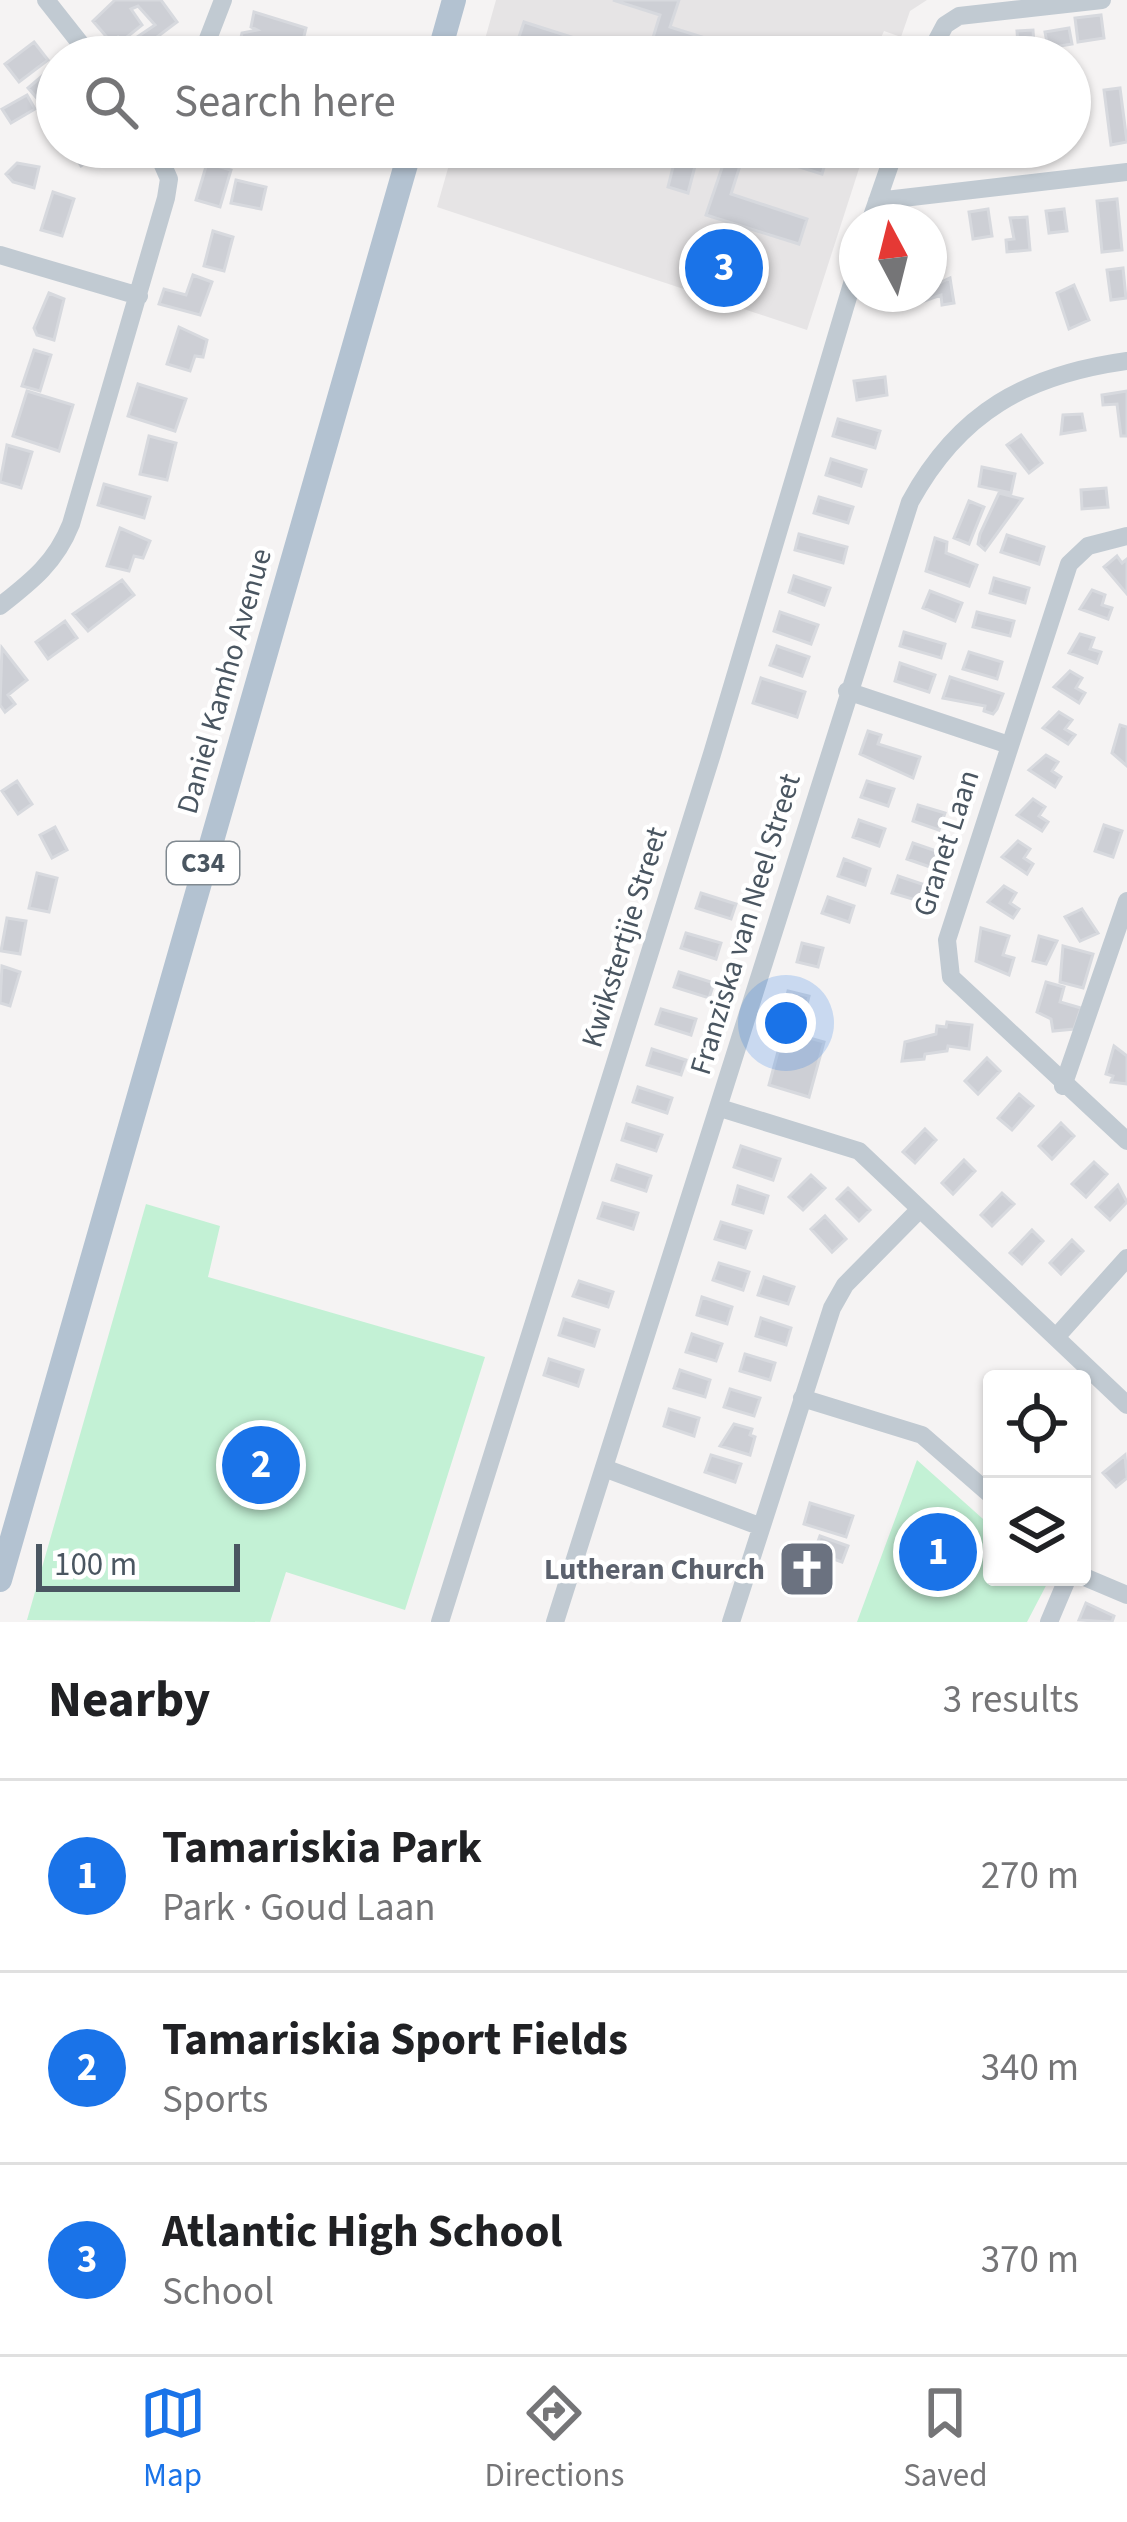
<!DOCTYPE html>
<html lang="en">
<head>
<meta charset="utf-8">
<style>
  :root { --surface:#fff; --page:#f2f2f2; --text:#202124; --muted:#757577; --line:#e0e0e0; --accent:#1a73e8 }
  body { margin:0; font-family:"Source Sans 3",sans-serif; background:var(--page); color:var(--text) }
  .controls { position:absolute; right:36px; bottom:36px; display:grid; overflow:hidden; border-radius:12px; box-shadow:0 3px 9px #0004 }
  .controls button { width:108px; height:108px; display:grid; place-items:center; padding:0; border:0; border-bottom:3px solid var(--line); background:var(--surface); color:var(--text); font:60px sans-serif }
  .compass { position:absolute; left:839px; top:204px; width:108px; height:108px; border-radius:50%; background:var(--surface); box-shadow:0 3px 9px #0004; rotate:353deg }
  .scale { position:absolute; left:36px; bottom:30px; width:204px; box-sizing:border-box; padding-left:12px; border:6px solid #4a5661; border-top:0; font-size:33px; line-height:42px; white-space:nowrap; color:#4a5661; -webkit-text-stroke:9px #fff; paint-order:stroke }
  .you { position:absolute; left:786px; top:1023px; width:42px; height:42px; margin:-30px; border:9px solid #fff; border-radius:50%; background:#1a73e8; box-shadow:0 0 0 18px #1a73e833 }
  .badge { display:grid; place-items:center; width:78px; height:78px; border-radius:50%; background:var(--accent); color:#fff; font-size:39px; font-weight:700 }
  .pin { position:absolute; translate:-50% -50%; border:6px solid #fff; box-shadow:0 3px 12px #0006 }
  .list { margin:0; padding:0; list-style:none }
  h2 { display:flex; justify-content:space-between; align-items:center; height:156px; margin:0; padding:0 48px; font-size:51px }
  h2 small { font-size:39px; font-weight:400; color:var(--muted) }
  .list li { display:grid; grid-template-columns:78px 1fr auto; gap:36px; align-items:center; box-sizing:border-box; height:192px; padding:0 48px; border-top:3px solid var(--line) }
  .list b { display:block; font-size:45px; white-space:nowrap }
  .list p { margin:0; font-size:39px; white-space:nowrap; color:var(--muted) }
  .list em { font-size:39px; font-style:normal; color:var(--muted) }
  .icon { flex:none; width:66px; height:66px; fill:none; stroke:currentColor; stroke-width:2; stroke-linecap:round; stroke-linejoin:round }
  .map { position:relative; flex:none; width:1127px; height:1622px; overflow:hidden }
  .search { position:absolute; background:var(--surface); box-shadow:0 3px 9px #0004; left:36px; right:36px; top:36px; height:132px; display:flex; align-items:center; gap:30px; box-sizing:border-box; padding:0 42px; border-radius:66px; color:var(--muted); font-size:45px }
  .sheet { height:732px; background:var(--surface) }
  nav { display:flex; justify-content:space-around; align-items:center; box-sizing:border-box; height:168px; border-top:3px solid var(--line); background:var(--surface); font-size:33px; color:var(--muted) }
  nav a { display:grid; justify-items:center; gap:6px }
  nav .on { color:var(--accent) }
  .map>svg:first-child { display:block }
</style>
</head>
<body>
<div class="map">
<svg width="1127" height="1622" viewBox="0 0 1127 1622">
  <rect width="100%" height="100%" fill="#f5f3f3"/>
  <!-- education -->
  <path fill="#e6e4e5" d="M496 0H927L910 11 901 37 884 31 879 42 897 49 895 57H480Z
    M454 147H866L807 330 437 207Z"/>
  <!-- green -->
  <path fill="#c3f1d5" d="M146 1204 220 1226 208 1277 485 1357 405 1610 286 1572 270 1622 27 1620Z
    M917 1460 992 1527V1577L1050 1578 1027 1622H857Z"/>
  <!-- building -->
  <path fill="#cdcfd5" stroke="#d7d9de" stroke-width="3" d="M115 0H161L177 22 153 40 159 47 145 57H118L115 52 155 25 138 6 131 9 142 25 122 41 118 37 111 42 93 21Z
    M613 0H679L670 27 765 57H647L660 15Z
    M254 12 306 28 299 57H277L279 52 254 45 249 53 238 50 242 33 257 30 251 27Z
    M1101 15 1104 38 1078 42 1075 18Z
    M524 22 634 57H562L517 43Z
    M1069 28 1072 44 1048 48 1045 32Z
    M1033 30 1035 57H1019L1017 31Z
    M34 42 48 60 19 82 5 64Z
    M48 71 57 83 55 119 28 88Z
    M1120 88 1127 142 1111 145 1104 90Z
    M27 95 35 109 11 123 2 109Z
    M69 147H109L81 166Z
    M678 147H700L688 193 668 187Z
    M729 147H806L828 154 822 174 745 150 731 194 807 219 799 244 706 215Z
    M17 163 39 167 34 188 13 182 6 174Z
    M207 163 231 170 220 207 196 200Z
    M236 180 266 187 261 209 231 203Z
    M53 192 74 199 62 236 41 230Z
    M1117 199 1122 250 1102 252 1097 201Z
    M988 209 992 236 973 239 969 212Z
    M1064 209 1067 231 1049 233 1046 211Z
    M1027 217 1030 250 1007 252 1006 240 1014 239 1010 218Z
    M213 231 233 237 224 271 204 266Z
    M929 238 937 284 950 278 954 303 942 305 941 295 904 308 899 294H929Z
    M1123 268 1126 298 1111 300 1107 270Z
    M193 275 212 282 200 315 159 304 164 289 186 295Z
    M1074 285 1089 320 1069 329 1057 293Z
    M49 293 64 299 54 340 37 335 34 328Z
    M179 327 207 340 203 357 195 356 190 371 167 364Z
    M34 350 51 355 40 391 22 386Z
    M885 377 887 395 857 400 854 381Z
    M138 384 186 399 175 431 128 416Z
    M27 391 73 405 59 451 13 436Z
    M1127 391V436H1121L1117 404 1103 405 1102 395Z
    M1082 414 1085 430 1061 434 1063 415Z
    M838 419 880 431 875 448 833 436Z
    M1021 435 1042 463 1029 473 1007 445Z
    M149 436 176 443 167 480 140 474Z
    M7 445 32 452 21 488 0 482Z
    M831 459 866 470 861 486 826 475Z
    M982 467 1015 474 1011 493 979 486Z
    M104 484 150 497 144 518 98 505Z
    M1106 488 1108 507 1082 509 1081 490Z
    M999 493 1022 499 985 550 978 544 980 534Z
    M819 497 853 507 848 523 814 513Z
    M969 501 984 507 969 544 954 538Z
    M120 528 150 541 143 558 134 556 129 571 107 566Z
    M799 534 847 547 843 563 795 550Z
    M1007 535 1044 547 1039 564 1001 552Z
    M935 538 947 542 946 553 977 565 969 586 926 571Z
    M1117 556 1122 563 1127 559V594L1104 567Z
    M794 576 830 588 824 605 789 592Z
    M994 578 1029 588 1025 603 990 593Z
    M122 580 134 595 88 631 73 614Z
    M1092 590 1105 595 1102 605 1112 608 1108 619 1080 609Z
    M930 591 962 603 955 621 923 608Z
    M780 612 818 625 811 644 774 631Z
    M977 612 1014 621 1010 636 973 627Z
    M65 621 77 638 48 659 36 642Z
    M904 632 945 644 941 658 900 646Z
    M1080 634 1094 638 1090 649 1101 652 1097 663 1069 653Z
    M777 646 809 657 802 676 770 665Z
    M2 648 27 680 8 695 15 704 5 712 0 705Z
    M969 652 1002 662 997 679 963 669Z
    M900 663 935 675 929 692 895 681Z
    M1070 671 1082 678 1076 688 1085 693 1079 703 1054 687Z
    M950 677 1003 694 997 709 993 714 984 711 985 706 943 698Z
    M761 678 805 692 797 717 753 703Z
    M1059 712 1072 720 1065 729 1075 735 1068 744 1043 728Z
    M1120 725 1127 727V766L1112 753Z
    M868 731 881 735 878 744 920 757 913 778 860 754Z
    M1046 755 1058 762 1052 771 1061 777 1055 787 1029 770Z
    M17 781 32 804 18 814 2 791Z
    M867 781 894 789 888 806 861 797Z
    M1033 799 1045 807 1039 816 1048 822 1042 831 1017 815Z
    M918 805 945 813 939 830 913 821Z
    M859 820 885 829 879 846 853 837Z
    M1104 825 1122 831 1113 857 1095 851Z
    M55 827 67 850 52 858 40 835Z
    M1018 841 1030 849 1024 858 1033 864 1027 874 1002 857Z
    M913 843 939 852 933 868 907 859Z
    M844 859 870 869 865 885 838 876Z
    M37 873 57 878 49 912 29 908Z
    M898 876 925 885 919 901 892 893Z
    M1004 886 1016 893 1010 903 1019 909 1013 918 988 902Z
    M701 893 736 904 731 919 696 908Z
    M828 897 854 906 849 922 822 913Z
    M1082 909 1098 933 1080 941 1065 917Z
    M7 918 26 921 20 954 1 951Z
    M981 928 1009 936 1003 955 1014 958 1009 975 976 961Z
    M686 933 721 943 716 959 681 948Z
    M1039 936 1057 941 1046 964 1033 961Z
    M802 943 823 948 818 967 797 962Z
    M1063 946 1093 954 1083 988 1060 982Z
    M2 966 20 972 10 1006 0 1003Z
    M679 972 714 983 709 998 674 987Z
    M1046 982 1064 987 1060 1002 1081 1008 1074 1029 1053 1031 1051 1019 1037 1012Z
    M788 991 809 996 804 1016 783 1010Z
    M661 1009 696 1019 691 1035 656 1024Z
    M947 1022 972 1025 969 1049 948 1046 947 1051 925 1054 924 1059 902 1061 905 1042 936 1034 937 1026 946 1027Z
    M774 1028 824 1042 809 1097 769 1085 779 1048 770 1045Z
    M1114 1046 1127 1056V1084L1111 1082 1113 1076 1106 1074Z
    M652 1049 686 1060 681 1075 647 1065Z
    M987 1058 1000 1071 978 1094 965 1081Z
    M638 1087 672 1098 667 1113 633 1102Z
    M1019 1094 1033 1106 1012 1130 998 1118Z
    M1061 1123 1074 1136 1052 1159 1039 1146Z
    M627 1124 662 1135 656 1151 622 1140Z
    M925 1129 936 1140 915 1163 903 1152Z
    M741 1146 780 1159 773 1180 734 1167Z
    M964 1160 975 1171 953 1194 942 1183Z
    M1094 1162 1107 1174 1086 1197 1072 1184Z
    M617 1165 651 1176 646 1191 612 1180Z
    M811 1175 825 1188 803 1210 789 1197Z
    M1118 1185 1127 1202 1110 1220 1096 1207Z
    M738 1186 768 1196 763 1213 733 1204Z
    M848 1188 870 1210 859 1221 837 1199Z
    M1002 1193 1014 1204 992 1226 981 1215Z
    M603 1203 638 1213 633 1229 598 1218Z
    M825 1216 846 1239 832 1252 811 1229Z
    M721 1222 751 1231 745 1248 715 1239Z
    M1032 1230 1043 1241 1022 1264 1010 1253Z
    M1072 1240 1083 1251 1061 1274 1050 1263Z
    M719 1263 749 1272 743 1290 713 1280Z
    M764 1277 794 1287 788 1304 758 1295Z
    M579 1281 613 1292 608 1307 573 1296Z
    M702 1297 732 1307 727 1324 697 1315Z
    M761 1318 791 1328 786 1345 756 1336Z
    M564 1319 599 1330 594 1346 559 1335Z
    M692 1334 722 1344 716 1361 686 1352Z
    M745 1354 775 1363 770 1380 740 1371Z
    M549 1359 583 1370 578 1386 544 1375Z
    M680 1370 710 1380 705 1397 674 1388Z
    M730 1389 760 1398 754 1416 724 1407Z
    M669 1409 699 1418 694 1436 664 1426Z
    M734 1424 752 1429 750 1435 755 1437 750 1455 720 1446Z
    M711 1455 741 1464 735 1482 705 1472Z
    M1125 1455 1127 1478 1116 1487 1103 1473Z
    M810 1503 853 1516 846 1537 804 1524Z
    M820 1536 848 1546 842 1562 814 1552Z
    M795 1552 828 1563 820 1587 786 1576Z
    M1086 1603 1114 1616 1112 1622 1079 1620Z"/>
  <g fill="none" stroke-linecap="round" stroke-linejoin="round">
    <!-- minor -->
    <path stroke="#c1cad2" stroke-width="18" d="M46 0 91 57
      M193 57 206 44 223 0
      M928 57 945 25 959 16 1102 0
      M877 201 1127 172
      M870 222 896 147
      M0 255 139 296
      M1127 536 1088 546 1069 564 947 940 951 977 1127 1141
      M0 606C32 581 56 562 71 524L166 198 169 179 155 147
      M847 691 1009 745
      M1063 1086 1127 901
      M720 1108 859 1151 1127 1405
      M1058 1335 1127 1258
      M802 1398 922 1435 992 1496
      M604 1468 759 1526
      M1082 1576 1127 1595
      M440 1622 712 754 857 267
      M555 1622 910 502C959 412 1026 375 1127 361
      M731 1622 832 1308 845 1285 920 1209
      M1049 1622 1068 1577"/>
    <!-- major -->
    <path stroke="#b3c2d1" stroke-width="24" d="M438 57 454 0
      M0 1580 411 147"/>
  </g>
  <!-- icons -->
  <defs>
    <symbol id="church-square" viewBox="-11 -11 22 22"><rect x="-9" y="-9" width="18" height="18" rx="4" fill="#6b7280" stroke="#fff"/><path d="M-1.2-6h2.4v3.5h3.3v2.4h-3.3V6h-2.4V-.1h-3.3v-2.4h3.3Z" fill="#fff"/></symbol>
  </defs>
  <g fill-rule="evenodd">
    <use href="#church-square" x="774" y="1536" width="66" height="66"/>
  </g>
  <g text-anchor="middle" stroke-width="9" stroke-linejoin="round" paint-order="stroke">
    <!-- shield labels -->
    <rect fill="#fff" stroke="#808990" stroke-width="3" x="167" y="842" width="72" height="42" rx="9"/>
    <g font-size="27" font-weight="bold" fill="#4a5661">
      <text x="203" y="872">C34</text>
    </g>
    <!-- street labels -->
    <g font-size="30" fill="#4a5661" stroke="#fff">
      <text transform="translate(224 681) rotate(-74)" y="10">Daniel Kamho Avenue</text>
      <text transform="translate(946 843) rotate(-72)" y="10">Granet Laan</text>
      <text transform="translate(745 924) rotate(-73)" y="10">Franziska van Neel Street</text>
      <text transform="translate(624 937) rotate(-73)" y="10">Kwikstertjie Street</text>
    </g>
    <!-- worship labels -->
    <g font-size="30" font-weight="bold" fill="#5b616d" stroke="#fff" text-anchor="end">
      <text x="765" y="1579">Lutheran Church</text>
    </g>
  </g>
</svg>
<div class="controls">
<button><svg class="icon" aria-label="locate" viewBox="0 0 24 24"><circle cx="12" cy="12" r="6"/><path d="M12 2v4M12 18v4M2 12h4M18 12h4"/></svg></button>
<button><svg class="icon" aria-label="layers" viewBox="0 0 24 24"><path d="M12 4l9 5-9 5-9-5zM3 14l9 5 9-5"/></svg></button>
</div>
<svg class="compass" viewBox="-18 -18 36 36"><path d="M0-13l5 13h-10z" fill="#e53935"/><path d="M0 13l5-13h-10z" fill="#757577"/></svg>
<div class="scale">100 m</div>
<div class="you"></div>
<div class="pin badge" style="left:938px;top:1552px">1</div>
<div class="pin badge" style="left:261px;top:1465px">2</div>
<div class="pin badge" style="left:724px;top:268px">3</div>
<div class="search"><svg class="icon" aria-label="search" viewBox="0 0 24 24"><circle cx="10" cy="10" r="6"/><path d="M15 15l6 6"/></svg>Search here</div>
</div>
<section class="sheet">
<h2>Nearby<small>3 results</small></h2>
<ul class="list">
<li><span class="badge">1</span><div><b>Tamariskia Park</b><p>Park · Goud Laan</p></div><em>270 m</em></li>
<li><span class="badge">2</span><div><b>Tamariskia Sport Fields</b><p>Sports</p></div><em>340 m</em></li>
<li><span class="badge">3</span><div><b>Atlantic High School</b><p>School</p></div><em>370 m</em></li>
</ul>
</section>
<nav>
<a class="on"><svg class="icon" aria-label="map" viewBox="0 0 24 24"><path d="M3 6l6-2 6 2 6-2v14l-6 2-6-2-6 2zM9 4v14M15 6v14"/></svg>Map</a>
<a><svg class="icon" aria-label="directions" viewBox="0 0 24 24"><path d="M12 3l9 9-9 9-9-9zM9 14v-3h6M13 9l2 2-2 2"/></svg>Directions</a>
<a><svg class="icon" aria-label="saved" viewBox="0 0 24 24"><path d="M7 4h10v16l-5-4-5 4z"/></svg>Saved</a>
</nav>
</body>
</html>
